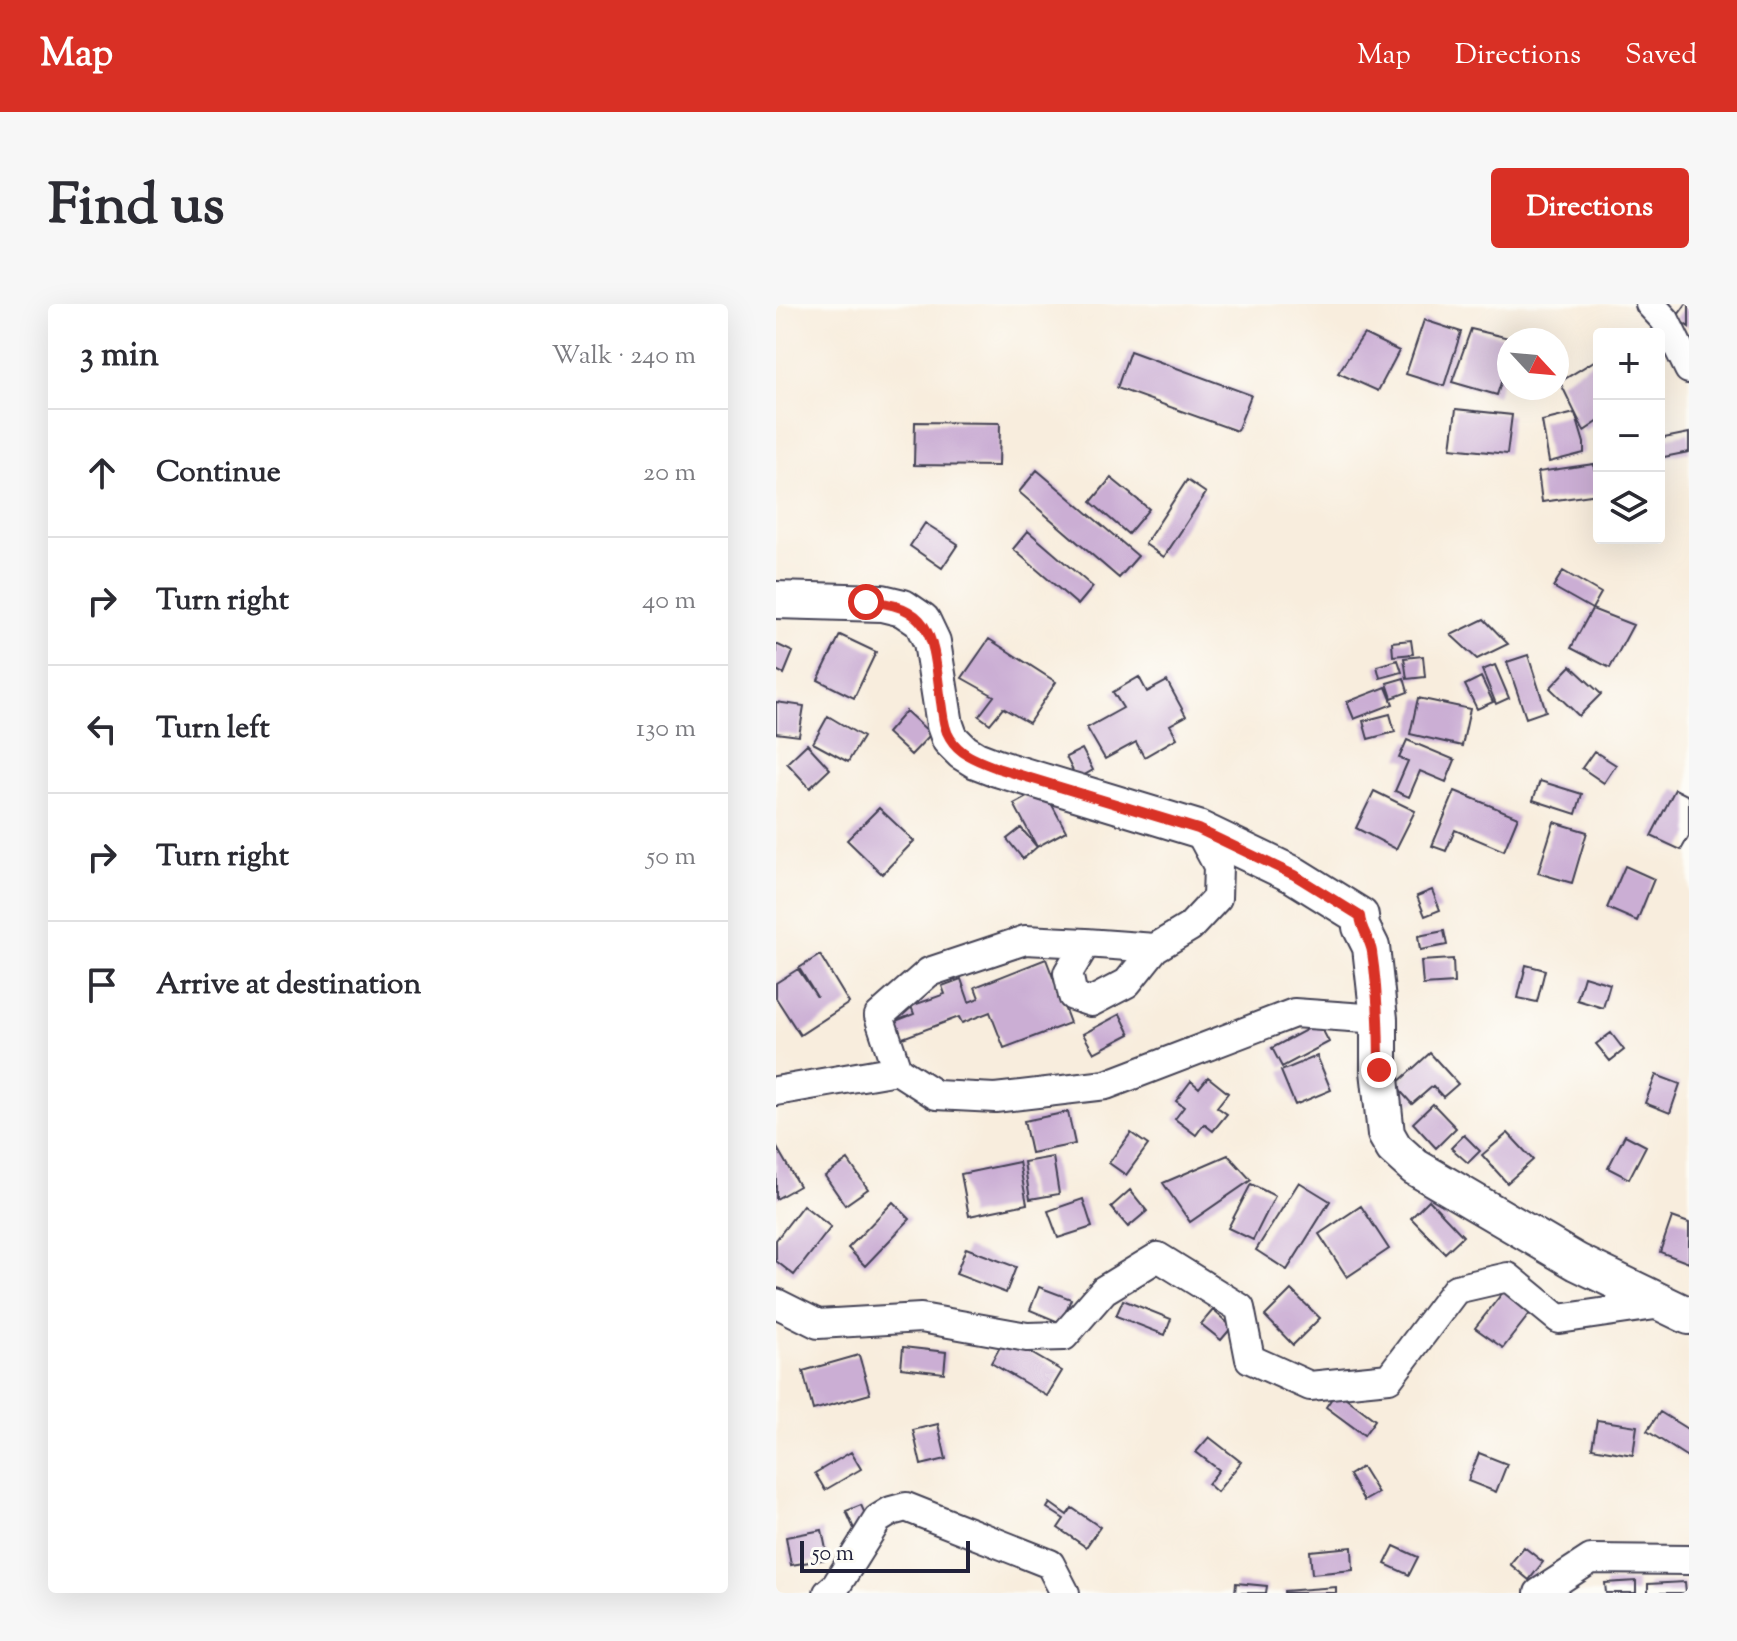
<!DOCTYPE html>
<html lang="en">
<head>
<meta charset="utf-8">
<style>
  :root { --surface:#fff; --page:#f7f7f7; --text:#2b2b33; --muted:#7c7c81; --line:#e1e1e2; --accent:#d93025 }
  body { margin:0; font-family:"Sorts Mill Goudy",serif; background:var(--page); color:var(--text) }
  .controls { position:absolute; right:24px; top:24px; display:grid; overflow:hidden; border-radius:8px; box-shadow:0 8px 32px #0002 }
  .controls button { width:72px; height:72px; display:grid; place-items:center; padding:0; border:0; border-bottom:2px solid var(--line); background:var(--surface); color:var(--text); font:40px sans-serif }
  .compass { position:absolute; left:721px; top:24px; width:72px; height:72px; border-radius:50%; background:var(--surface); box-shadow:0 8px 32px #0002; rotate:116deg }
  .scale { position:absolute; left:24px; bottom:20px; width:170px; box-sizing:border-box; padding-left:8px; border:4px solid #22223b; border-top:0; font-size:22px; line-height:28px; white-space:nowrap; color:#22223b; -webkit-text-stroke:6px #fdfcf7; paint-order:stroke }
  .stop { position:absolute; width:24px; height:24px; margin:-18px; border:6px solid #d93025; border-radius:50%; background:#fff }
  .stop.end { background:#d93025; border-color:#fff; box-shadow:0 2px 8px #0008 }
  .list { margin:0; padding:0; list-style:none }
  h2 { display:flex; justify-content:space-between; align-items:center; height:104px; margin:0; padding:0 32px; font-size:34px }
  h2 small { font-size:26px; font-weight:400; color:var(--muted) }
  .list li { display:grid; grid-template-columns:52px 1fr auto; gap:24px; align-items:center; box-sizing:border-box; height:128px; padding:0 32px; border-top:2px solid var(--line) }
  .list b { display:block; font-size:30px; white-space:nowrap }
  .list em { font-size:26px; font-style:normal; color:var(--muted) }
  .icon { flex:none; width:44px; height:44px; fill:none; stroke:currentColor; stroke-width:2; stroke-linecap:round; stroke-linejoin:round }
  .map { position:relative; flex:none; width:913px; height:1289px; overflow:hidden; border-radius:8px }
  header { display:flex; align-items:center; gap:48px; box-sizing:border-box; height:112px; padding:0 40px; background:var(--accent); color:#fff }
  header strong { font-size:38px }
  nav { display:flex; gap:44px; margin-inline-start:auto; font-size:28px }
  .intro { display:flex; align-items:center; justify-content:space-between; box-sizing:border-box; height:192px; padding:0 48px }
  h1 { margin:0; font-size:56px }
  .button { padding:20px 36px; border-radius:8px; background:var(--accent); color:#fff; font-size:28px; font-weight:700 }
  main { display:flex; gap:48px; padding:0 48px }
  aside { flex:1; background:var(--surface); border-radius:8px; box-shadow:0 8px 32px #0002 }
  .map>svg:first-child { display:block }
</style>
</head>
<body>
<header>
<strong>Map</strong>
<nav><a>Map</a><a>Directions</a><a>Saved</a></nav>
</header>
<div class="intro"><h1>Find us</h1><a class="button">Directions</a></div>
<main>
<aside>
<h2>3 min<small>Walk · 240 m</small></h2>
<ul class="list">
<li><svg class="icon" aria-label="ahead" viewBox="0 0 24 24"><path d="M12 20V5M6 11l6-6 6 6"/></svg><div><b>Continue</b></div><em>20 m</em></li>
<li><svg class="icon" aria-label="right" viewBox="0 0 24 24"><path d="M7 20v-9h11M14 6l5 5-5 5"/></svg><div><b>Turn right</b></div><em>40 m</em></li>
<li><svg class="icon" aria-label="left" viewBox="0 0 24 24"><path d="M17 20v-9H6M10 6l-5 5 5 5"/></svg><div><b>Turn left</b></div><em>130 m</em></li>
<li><svg class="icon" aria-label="right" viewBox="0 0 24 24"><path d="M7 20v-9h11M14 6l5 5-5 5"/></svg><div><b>Turn right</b></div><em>50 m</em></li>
<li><svg class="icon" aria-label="arrive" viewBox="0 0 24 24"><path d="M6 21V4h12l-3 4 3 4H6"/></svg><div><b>Arrive at destination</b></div></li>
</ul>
</aside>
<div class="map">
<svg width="913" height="1289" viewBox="0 0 913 1289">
  <rect width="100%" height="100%" fill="#fdfcf7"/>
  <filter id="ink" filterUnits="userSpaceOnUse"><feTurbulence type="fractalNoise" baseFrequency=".0125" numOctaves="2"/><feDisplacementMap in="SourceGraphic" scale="16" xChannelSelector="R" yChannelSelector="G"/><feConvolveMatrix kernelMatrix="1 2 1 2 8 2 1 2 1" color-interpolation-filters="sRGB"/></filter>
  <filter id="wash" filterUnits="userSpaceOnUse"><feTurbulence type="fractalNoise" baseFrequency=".006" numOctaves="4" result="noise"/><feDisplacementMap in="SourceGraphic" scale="32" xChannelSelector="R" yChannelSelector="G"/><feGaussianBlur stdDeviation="1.8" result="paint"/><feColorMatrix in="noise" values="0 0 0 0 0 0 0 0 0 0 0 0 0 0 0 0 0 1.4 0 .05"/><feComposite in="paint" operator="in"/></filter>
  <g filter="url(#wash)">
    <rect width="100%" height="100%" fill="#f8eddd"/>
    <g id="blocks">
      <!-- building -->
      <path fill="#cbaed4" d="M910 0H913V23L900 14Z
        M648 16 685 28 668 82 630 70Z
        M695 25 733 34V53L721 91 676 78Z
        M588 30 623 47 602 87 562 69Z
        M354 47 475 91 461 127 341 84Z
        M823 54V117L808 127 784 78Z
        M680 105 736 111 731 150 675 144Z
        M799 109 808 139V149L773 158 766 117Z
        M139 118 224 119 223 162 138 161Z
        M913 129V148L883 154V135Z
        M818 160 822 190 766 198 762 168Z
        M261 166 362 252 343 274 243 188Z
        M335 174 373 205 352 230 315 198Z
        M411 176 430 189 388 253 369 240Z
        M149 219 182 240 166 264 134 242Z
        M252 227 317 283 302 301 237 245Z
        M787 267 825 289 816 305 777 283Z
        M816 305 857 321 834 364 795 344Z
        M708 315 732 340 701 355 675 331Z
        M64 331 100 348 78 394 42 376Z
        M213 335 280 378 253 419 227 404 214 420 203 412 218 392 186 374Z
        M635 336 637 350 617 352 616 338Z
        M0 340 17 348 8 370 0 366Z
        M752 351 770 407 750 414 731 358Z
        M647 352 649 373 631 375 628 354Z
        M622 356 626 368 604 374 601 362Z
        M719 361 733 394 720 400 706 366Z
        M795 362 825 390 803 412 774 384Z
        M363 373 371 388 391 377 410 412 394 421 401 434 368 453 360 438 329 455 311 424 347 404 337 388Z
        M705 373 717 398 701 405 689 381Z
        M628 374 632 388 616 394 611 379Z
        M610 383 617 400 578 415 571 398Z
        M642 394 694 405 686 442 634 430Z
        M0 398 28 402 23 432 0 429Z
        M130 407 155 430 135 451 111 429Z
        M614 410 619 428 592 435 587 417Z
        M52 412 87 433 72 458 37 439Z
        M631 436 679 456 670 478 644 467 633 493 619 487 632 457 623 454Z
        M31 440 54 465 34 484 11 459Z
        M306 445 317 466 301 475 290 453Z
        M818 447 840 461 828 479 806 464Z
        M764 477 806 490 800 510 757 496Z
        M267 484 290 527 261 543 238 500Z
        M899 485 913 492V532L905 546 875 532Z
        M598 487 639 507 620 545 580 524Z
        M679 487 742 513 728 547 679 526 670 547 656 542Z
        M103 504 138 537 106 570 71 536Z
        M778 518 811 528 796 579 762 569Z
        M245 524 261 543 247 555 231 535Z
        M849 562 878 575 861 617 831 604Z
        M656 586 664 606 649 612 641 592Z
        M668 627 671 641 644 646 642 632Z
        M44 651 73 699 24 731 0 694V679L22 665 41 693 23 664Z
        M270 655 294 719 228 744 214 708 186 719 183 713 124 735 117 718 138 710 135 702 169 690 166 682 185 675 193 698 203 694 199 683Z
        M677 655 678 679 647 681 645 657Z
        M750 661 769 666 761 698 742 694Z
        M808 672 834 680 827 704 801 696Z
        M344 710 354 730 318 749 307 730Z
        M543 719 553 738 506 763 496 744Z
        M835 729 848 746 834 757 820 740Z
        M654 749 682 780 667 793 657 782 636 800 619 781Z
        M541 752 555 786 519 801 505 767Z
        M880 771 904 780 894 809 869 799Z
        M432 773 452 789 441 803 451 810 437 827 428 820 420 831 399 815 408 803 400 797 415 777 423 784Z
        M657 800 680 824 660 844 637 819Z
        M292 808 299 840 255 849 248 817Z
        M355 829 372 841 350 871 333 859Z
        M732 829 757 856 731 879 706 851Z
        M688 831 704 847 692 859 675 844Z
        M849 831 870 842 853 875 832 864Z
        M0 842 23 882 0 895Z
        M452 851 475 876 414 918 387 879Z
        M277 853 283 890 254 895 248 858Z
        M72 856 92 885 69 901 49 872Z
        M243 858 251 900 193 912 185 870Z
        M523 878 554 897 511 966 480 946Z
        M475 880 499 892 477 936 452 924Z
        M354 886 371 907 352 923 335 903Z
        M307 895 316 923 282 934 272 907Z
        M653 896 687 932 669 949 635 914Z
        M117 898 134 915 89 962 72 944Z
        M27 901 55 923 18 971 0 957V936Z
        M585 902 613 945 571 973 543 930Z
        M896 913 913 919V959L884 948Z
        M190 944 240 963 230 989 180 970Z
        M263 983 295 995 285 1019 254 1006Z
        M515 986 544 1014 517 1041 489 1012Z
        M728 987 755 1008 727 1044 699 1024Z
        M347 996 395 1015 389 1031 340 1012Z
        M437 1006 456 1023 445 1036 425 1020Z
        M229 1034 286 1067 271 1092 215 1059Z
        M127 1043 170 1048 168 1069 125 1064Z
        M83 1051 94 1090 37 1106 27 1067Z
        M561 1087 599 1116 588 1131 550 1103Z
        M884 1108 913 1126V1154L871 1127Z
        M821 1116 861 1122 857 1151 816 1144Z
        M162 1120 170 1155 145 1161 137 1126Z
        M433 1133 465 1158 441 1188 432 1180 443 1166 420 1148Z
        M75 1148 85 1165 49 1186 39 1169Z
        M703 1149 731 1160 720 1188 692 1177Z
        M586 1163 602 1189 588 1197 573 1171Z
        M274 1199 291 1211 296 1204 324 1223 310 1243 282 1224 288 1215 271 1204Z
        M85 1201 94 1221 79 1227 70 1207Z
        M46 1226 52 1255 15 1261 10 1233Z
        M618 1242 642 1253 633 1271 609 1260Z
        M576 1243 577 1266 536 1270 534 1247Z
        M748 1243 767 1258 753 1276 734 1260Z
        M860 1277V1289H830L829 1279Z
        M909 1278 910 1289H872V1280Z
        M460 1279 491 1282 490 1289H459Z
        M560 1283V1289H508V1287Z"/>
    </g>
  </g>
  <g filter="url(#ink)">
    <use href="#blocks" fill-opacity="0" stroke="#424053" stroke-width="2"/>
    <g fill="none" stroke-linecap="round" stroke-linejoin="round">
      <defs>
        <path id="minor" d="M874 0 889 16 913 65
          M310 639 249 636 153 668 103 712 121 766 160 791 219 794 330 781 518 709 603 715
          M379 644 310 639 292 669 297 692 315 698 351 679 379 644 414 623 441 594 442 562 422 525
          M0 787 121 766
          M0 999 42 1020 145 1014 251 1033 288 1032 328 986 382 953 464 1004 474 1055 534 1082 613 1074 680 985 732 973 783 1015 886 1000
          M52 1289 60 1282 102 1215 115 1207 130 1203 274 1260 289 1289
          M763 1289 815 1255 913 1256"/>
        <path id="major" d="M0 296 106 299 127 304 146 317 156 338 169 421 174 435 187 448 200 456 221 464 422 525 518 571 584 612 585 623 595 643 603 715V766L610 830 618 844 639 863 801 958 913 1012"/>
      </defs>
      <!-- minor casing -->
      <use href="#minor" stroke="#424053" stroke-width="32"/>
      <!-- major casing -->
      <use href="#major" stroke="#424053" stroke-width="40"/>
      <!-- minor -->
      <use href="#minor" stroke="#fff" stroke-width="28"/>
      <!-- major -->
      <use href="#major" stroke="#fff" stroke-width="36"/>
    </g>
  </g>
  <g fill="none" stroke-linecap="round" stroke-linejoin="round" filter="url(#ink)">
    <!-- route -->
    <path stroke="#d93025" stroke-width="10" d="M90 298C161 299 157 342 165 398 167 410 167 423 174 434 184 451 203 457 221 464L422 525 518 571 584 612C585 626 594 635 596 648 602 687 603 726 603 766"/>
  </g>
</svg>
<div class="controls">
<button>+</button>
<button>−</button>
<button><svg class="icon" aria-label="layers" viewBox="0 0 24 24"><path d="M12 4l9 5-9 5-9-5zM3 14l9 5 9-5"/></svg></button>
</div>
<svg class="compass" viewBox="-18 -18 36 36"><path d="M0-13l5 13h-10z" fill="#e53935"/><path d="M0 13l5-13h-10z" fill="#7c7c81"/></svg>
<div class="scale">50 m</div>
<div class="stop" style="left:90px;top:298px"></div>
<div class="stop end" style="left:603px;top:766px"></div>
</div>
</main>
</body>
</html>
